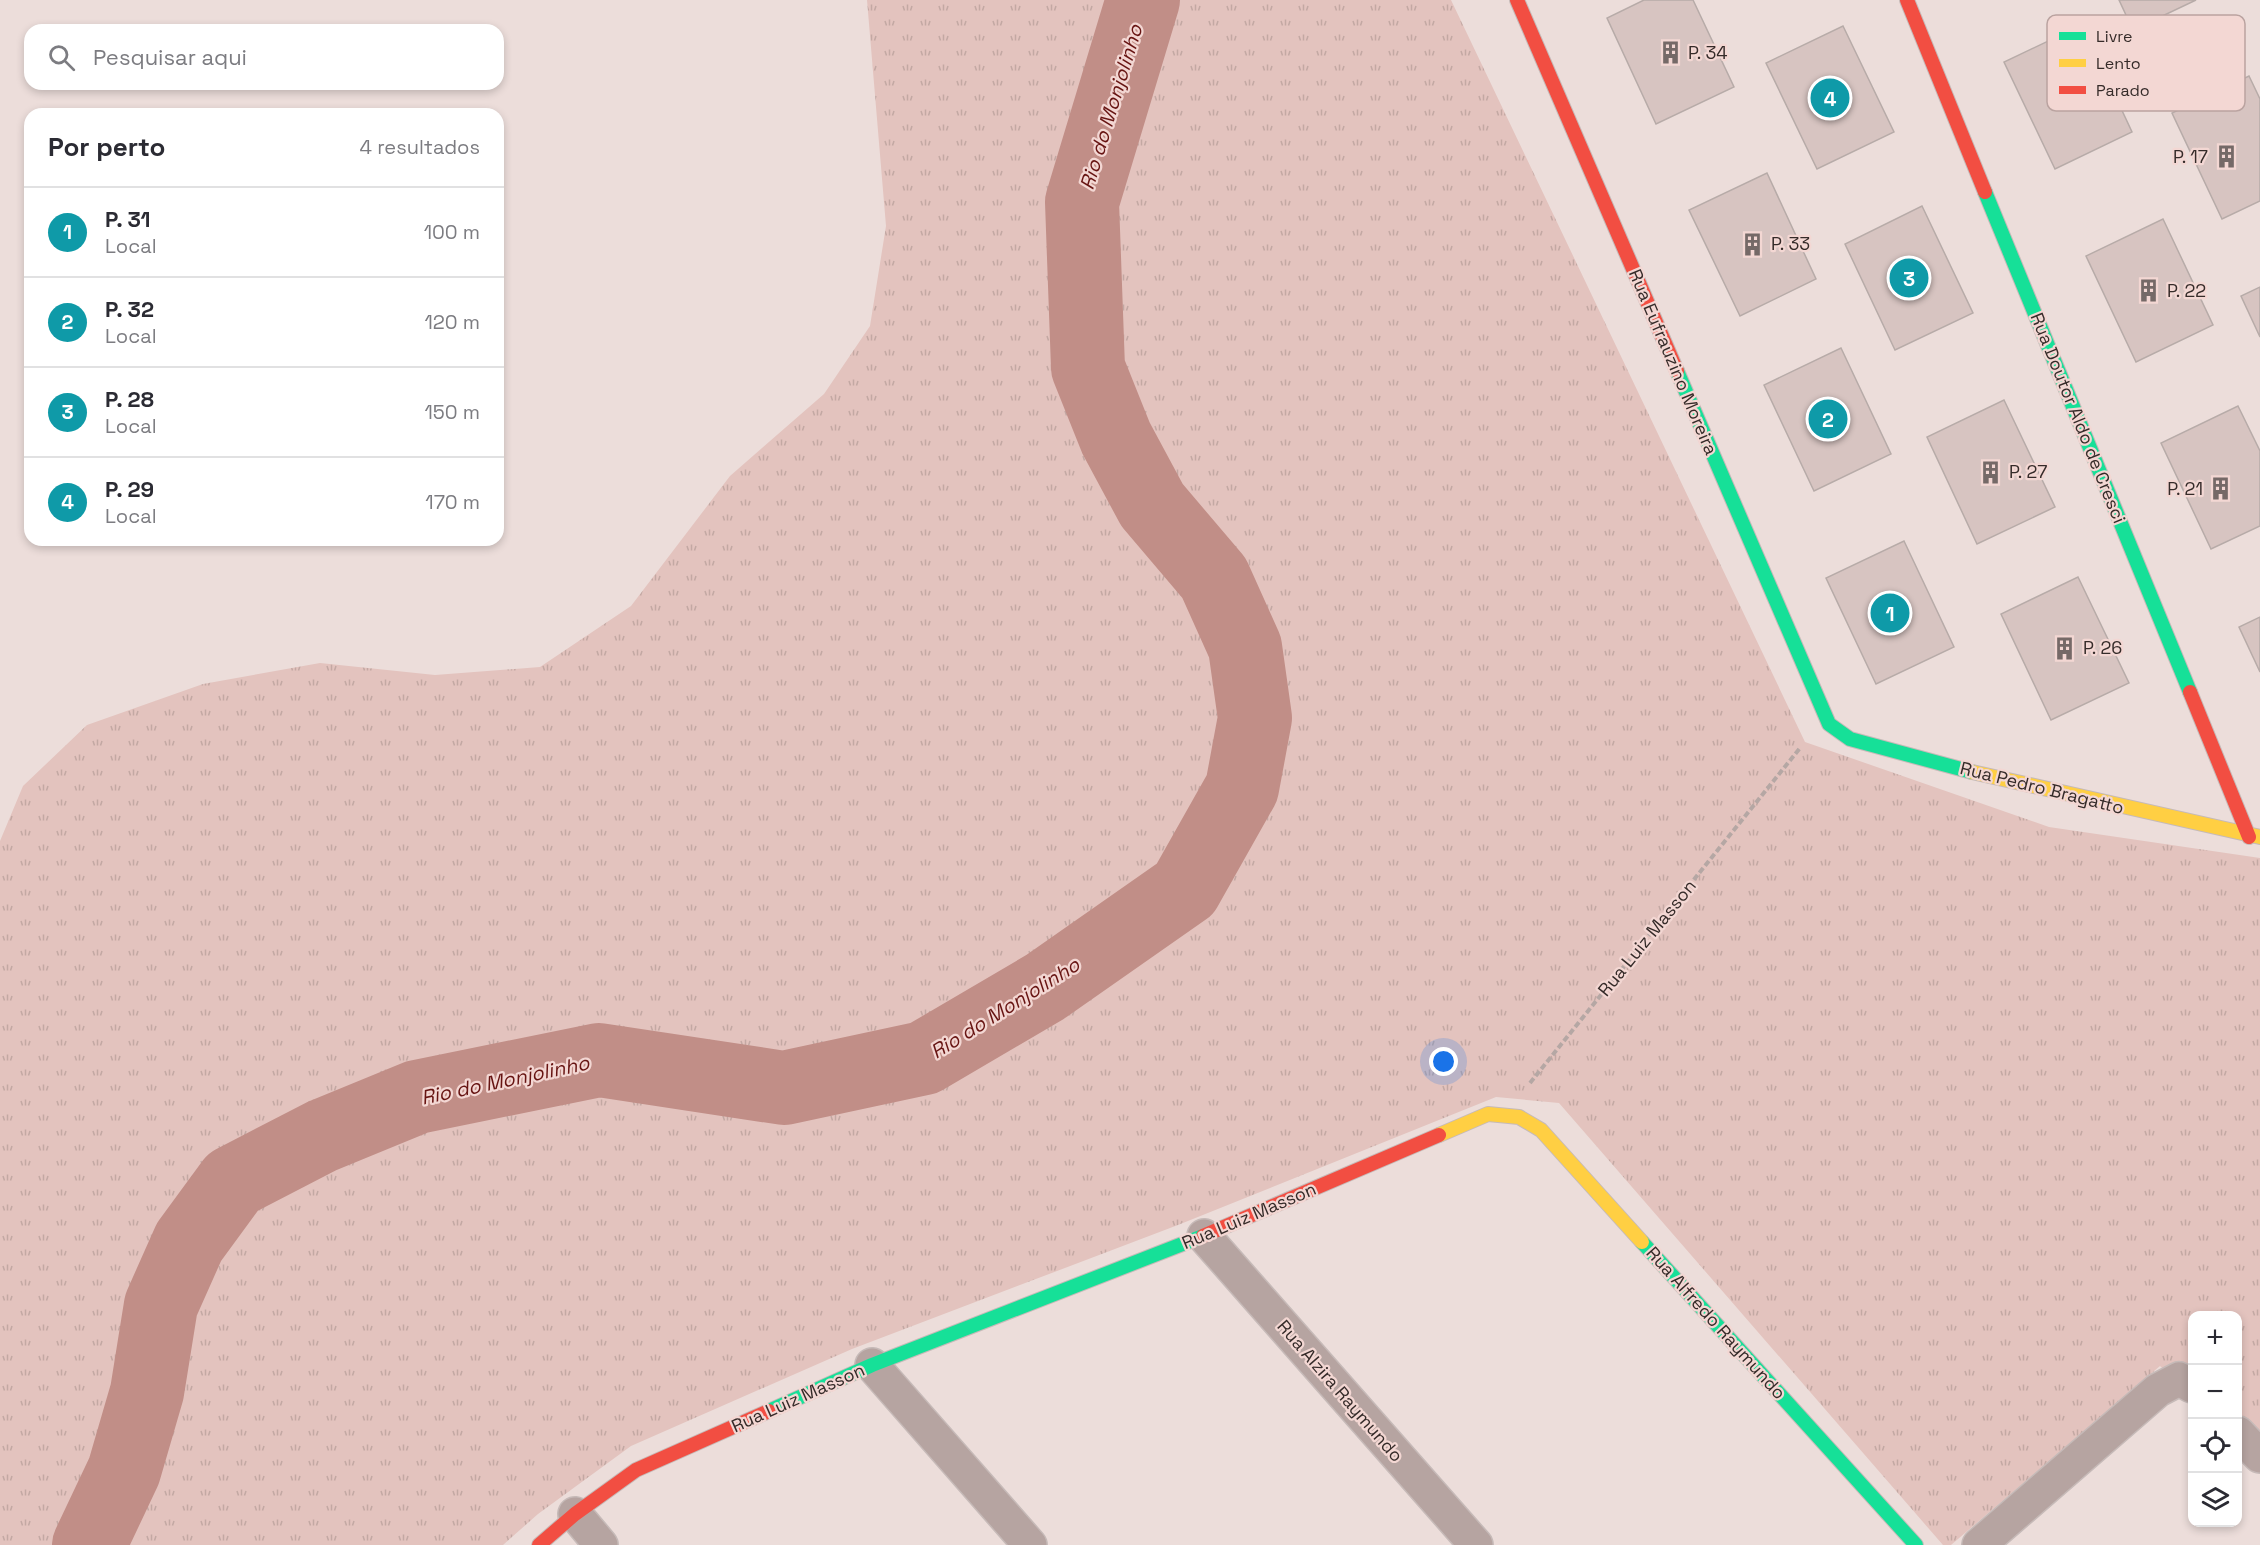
<!DOCTYPE html>
<html lang="pt">
<head>
<meta charset="utf-8">
<style>
  :root { --surface:#fff; --page:#f2f2f3; --text:#2b2b33; --muted:#7c7c81; --line:#e1e1e2; --accent:#756967 }
  body { margin:0; font-family:"Space Grotesk",sans-serif; background:var(--page); color:var(--text) }
  .controls { position:absolute; right:18px; bottom:18px; display:grid; overflow:hidden; border-radius:12px; box-shadow:0 3px 9px #0003 }
  .controls button { width:54px; height:54px; display:grid; place-items:center; padding:0; border:0; border-bottom:2px solid var(--line); background:var(--surface); color:var(--text); font:30px sans-serif }
  .you { position:absolute; left:1444px; top:1062px; width:21px; height:21px; margin:-15px; border:4px solid #fff; border-radius:50%; background:#1a73e8; box-shadow:0 0 0 9px #1a73e833 }
  .badge { display:grid; place-items:center; width:39px; height:39px; border-radius:50%; background:var(--accent); color:#fff; font-size:20px; font-weight:700 }
  .pin { position:absolute; translate:-50% -50%; border:3px solid #fff; box-shadow:0 2px 6px #0006 }
  .list { margin:0; padding:0; list-style:none }
  h2 { display:flex; justify-content:space-between; align-items:center; height:78px; margin:0; padding:0 24px; font-size:26px }
  h2 small { font-size:20px; font-weight:400; color:var(--muted) }
  .list li { display:grid; grid-template-columns:39px 1fr auto; gap:18px; align-items:center; box-sizing:border-box; height:90px; padding:0 24px; border-top:2px solid var(--line) }
  .list b { display:block; font-size:22px; white-space:nowrap }
  .list p { margin:0; font-size:20px; white-space:nowrap; color:var(--muted) }
  .list em { font-size:20px; font-style:normal; color:var(--muted) }
  .icon { flex:none; width:33px; height:33px; fill:none; stroke:currentColor; stroke-width:2; stroke-linecap:round; stroke-linejoin:round }
  .map { position:relative; flex:none; width:2260px; height:1545px; overflow:hidden }
  .search { position:absolute; background:var(--surface); box-shadow:0 3px 9px #0003; left:24px; top:24px; width:480px; height:66px; display:flex; align-items:center; gap:15px; box-sizing:border-box; padding:0 21px; border-radius:18px; color:var(--muted); font-size:22px }
  .panel { position:absolute; background:var(--surface); box-shadow:0 3px 9px #0003; left:24px; top:108px; width:480px; height:438px; border-radius:18px }
  .map>svg:first-child { display:block }
</style>
</head>
<body>
<div class="map">
<svg width="2260" height="1545" viewBox="0 0 2260 1545">
  <defs>
    <pattern id="park-tufts" width="24" height="20" patternUnits="userSpaceOnUse" patternTransform="scale(1.5)"><rect width="24" height="20" fill="#e3c3be"/><path d="M3 7l-1-3M5 7V3M7 7l1-3M15 17l-1-3M17 17v-4M19 17l1-3" fill="none" stroke="#c3a8a3"/></pattern>
  </defs>
  <rect width="100%" height="100%" fill="#ecddda"/>
  <!-- park -->
  <path fill="url(#park-tufts)" d="M867 0H1451L1805 742 2049 827 2260 858V1457L2238 1436V1316H2192V1395L2160 1366 1951 1545H1943L1559 1103 1496 1097 1178 1225 852 1349 631 1446 538 1514 503 1545H0V841L23 786 87 725 203 684 320 663 435 675 540 667 631 606 730 476 824 394 870 326 886 226Z"/>
  <g fill="none" stroke-linecap="round" stroke-linejoin="round">
    <!-- river -->
    <path stroke="#c18e87" stroke-width="74" d="M89 1545 124 1471 147 1392 161 1305 189 1242 233 1182 322 1136 417 1097 599 1060 784 1088 924 1058 1045 987 1185 889 1242 788 1255 718 1245 647 1214 578 1152 505 1116 438 1088 368 1082 202 1143 0"/>
  </g>
  <!-- building -->
  <path fill="#d7c4c1" stroke="#b7aba8" stroke-width="1.5" d="M1644 0H1693L1734 87 1656 124 1607 18Z
    M2119 0H2196L2133 30Z
    M2082 25 2132 132 2055 169 2004 62Z
    M1843 26 1894 132 1817 169 1766 63Z
    M2249 76 2260 99V201L2222 219 2172 113Z
    M1767 173 1816 279 1740 316 1689 210Z
    M1922 206 1973 313 1895 350 1845 244Z
    M2163 219 2213 325 2136 362 2086 256Z
    M2260 287V337L2241 296Z
    M1841 348 1891 454 1814 491 1764 385Z
    M2004 400 2055 507 1977 544 1927 437Z
    M2238 406 2260 451V526L2211 549 2161 443Z
    M1904 541 1954 647 1876 684 1826 578Z
    M2078 577 2129 683 2051 720 2001 614Z
    M2260 617V672L2239 627Z"/>
  <g fill="none" stroke-linecap="round" stroke-linejoin="round">
    <defs>
      <path id="street" d="M1204 1236 1476 1545
        M872 1365 1030 1545
        M2238 1433 2260 1456
        M575 1514 601 1545
        M1979 1545 2158 1390 2179 1379 2192 1386"/>
      <path id="fast" d="M1985 192 2190 692
        M1677 371 1829 724 1850 739 1972 772
        M1642 1242 1916 1545
        M769 1411 872 1365 1203 1236"/>
      <path id="slow" d="M1972 772 2260 837
        M1439 1135 1488 1114 1519 1117 1541 1130 1642 1242"/>
      <path id="jam" d="M1517 0 1677 371
        M1907 0 1985 192
        M2190 692 2249 837
        M1203 1236 1439 1135
        M539 1545 575 1514 636 1470 769 1411"/>
    </defs>
    <!-- street casing -->
    <use href="#street" stroke="#c6bab8" stroke-width="36"/>
    <!-- fast casing -->
    <use href="#fast" stroke="#c6bab8" stroke-width="16"/>
    <!-- slow casing -->
    <use href="#slow" stroke="#c6bab8" stroke-width="16"/>
    <!-- jam casing -->
    <use href="#jam" stroke="#c6bab8" stroke-width="16"/>
    <!-- path -->
    <path stroke="#b5a7a4" stroke-width="4" stroke-dasharray="6 3" stroke-linecap="butt" d="M1530 1083 1800 748"/>
    <!-- street -->
    <use href="#street" stroke="#b6a4a1" stroke-width="33"/>
    <!-- fast -->
    <use href="#fast" stroke="#16e098" stroke-width="14"/>
    <!-- slow -->
    <use href="#slow" stroke="#ffcf43" stroke-width="14"/>
    <!-- jam -->
    <use href="#jam" stroke="#f24e42" stroke-width="14"/>
  </g>
  <!-- icons -->
  <defs>
    <symbol id="building-bare" viewBox="-9 -9 18 18"><path d="M-4-6H4V6H1V3H-1V6H-4ZM-2.5-4.3h1.7v1.8h-1.7ZM.8-4.3h1.7v1.8H.8ZM-2.5-1h1.7V.8h-1.7ZM.8-1h1.7V.8H.8Z" fill="#756967" stroke="#f3d7d3" stroke-width="2.5" paint-order="stroke"/></symbol>
  </defs>
  <g fill-rule="evenodd">
    <use href="#building-bare" x="1654" y="36" width="33" height="33"/>
    <use href="#building-bare" x="2210" y="140" width="33" height="33"/>
    <use href="#building-bare" x="1736" y="228" width="33" height="33"/>
    <use href="#building-bare" x="2132" y="274" width="33" height="33"/>
    <use href="#building-bare" x="1974" y="456" width="33" height="33"/>
    <use href="#building-bare" x="2204" y="472" width="33" height="33"/>
    <use href="#building-bare" x="2048" y="632" width="33" height="33"/>
  </g>
  <g text-anchor="middle" stroke-width="4.5" stroke-linejoin="round" paint-order="stroke">
    <!-- poi labels -->
    <g font-size="18" fill="#352b29" stroke="#f3d7d3" text-anchor="start">
      <text x="1688" y="59">P. 34</text>
      <text x="2208" y="163" text-anchor="end">P. 17</text>
      <text x="1771" y="250">P. 33</text>
      <text x="2167" y="297">P. 22</text>
      <text x="2009" y="478">P. 27</text>
      <text x="2203" y="495" text-anchor="end">P. 21</text>
      <text x="2083" y="654">P. 26</text>
    </g>
    <!-- street labels -->
    <g font-size="18" fill="#352b29" stroke="#f3d7d3">
      <text transform="translate(1673 362) rotate(67)" y="6">Rua Eufrauzino Moreira</text>
      <text transform="translate(2078 418) rotate(68)" y="6">Rua Doutor Aldo de Cresci</text>
      <text transform="translate(2042 788) rotate(14)" y="6">Rua Pedro Bragatto</text>
      <text transform="translate(1647 938) rotate(-51)" y="6">Rua Luiz Masson</text>
      <text transform="translate(1249 1216) rotate(-23)" y="6">Rua Luiz Masson</text>
      <text transform="translate(1716 1323) rotate(48)" y="6">Rua Alfredo Raymundo</text>
      <text transform="translate(1340 1391) rotate(49)" y="6">Rua Alzira Raymundo</text>
      <text transform="translate(798 1398) rotate(-24)" y="6">Rua Luiz Masson</text>
    </g>
    <!-- water labels -->
    <g font-size="20" font-style="italic" fill="#671412" stroke="#f3d7d3">
      <text transform="translate(1111 107) rotate(-73)" y="7">Rio do Monjolinho</text>
      <text transform="translate(1005 1008) rotate(-32)" y="7">Rio do Monjolinho</text>
      <text transform="translate(505 1080) rotate(-12)" y="7">Rio do Monjolinho</text>
    </g>
  </g>
  <!-- legend -->
  <rect x="2047" y="15" width="198" height="96" rx="9" fill="#f3d7d3" stroke="#baa3a0" stroke-width="1.5"/>
  <rect x="2059" y="32" width="27" height="8" fill="#16e098"/>
  <rect x="2059" y="59" width="27" height="8" fill="#ffcf43"/>
  <rect x="2059" y="86" width="27" height="8" fill="#f24e42"/>
  <g font-size="16" fill="#352b29">
    <text x="2096" y="42">Livre</text>
    <text x="2096" y="69">Lento</text>
    <text x="2096" y="96">Parado</text>
  </g>
</svg>
<div class="controls">
<button>+</button>
<button>−</button>
<button><svg class="icon" aria-label="locate" viewBox="0 0 24 24"><circle cx="12" cy="12" r="6"/><path d="M12 2v4M12 18v4M2 12h4M18 12h4"/></svg></button>
<button><svg class="icon" aria-label="layers" viewBox="0 0 24 24"><path d="M12 4l9 5-9 5-9-5zM3 14l9 5 9-5"/></svg></button>
</div>
<div class="you"></div>
<div class="pin badge" style="left:1890px;top:613px;background:#0f9aa8">1</div>
<div class="pin badge" style="left:1828px;top:419px;background:#0f9aa8">2</div>
<div class="pin badge" style="left:1909px;top:278px;background:#0f9aa8">3</div>
<div class="pin badge" style="left:1830px;top:98px;background:#0f9aa8">4</div>
<div class="search"><svg class="icon" aria-label="search" viewBox="0 0 24 24"><circle cx="10" cy="10" r="6"/><path d="M15 15l6 6"/></svg>Pesquisar aqui</div>
<section class="panel">
<h2>Por perto<small>4 resultados</small></h2>
<ul class="list">
<li><span class="badge" style="background:#0f9aa8">1</span><div><b>P. 31</b><p>Local</p></div><em>100 m</em></li>
<li><span class="badge" style="background:#0f9aa8">2</span><div><b>P. 32</b><p>Local</p></div><em>120 m</em></li>
<li><span class="badge" style="background:#0f9aa8">3</span><div><b>P. 28</b><p>Local</p></div><em>150 m</em></li>
<li><span class="badge" style="background:#0f9aa8">4</span><div><b>P. 29</b><p>Local</p></div><em>170 m</em></li>
</ul>
</section>
</div>
</body>
</html>
